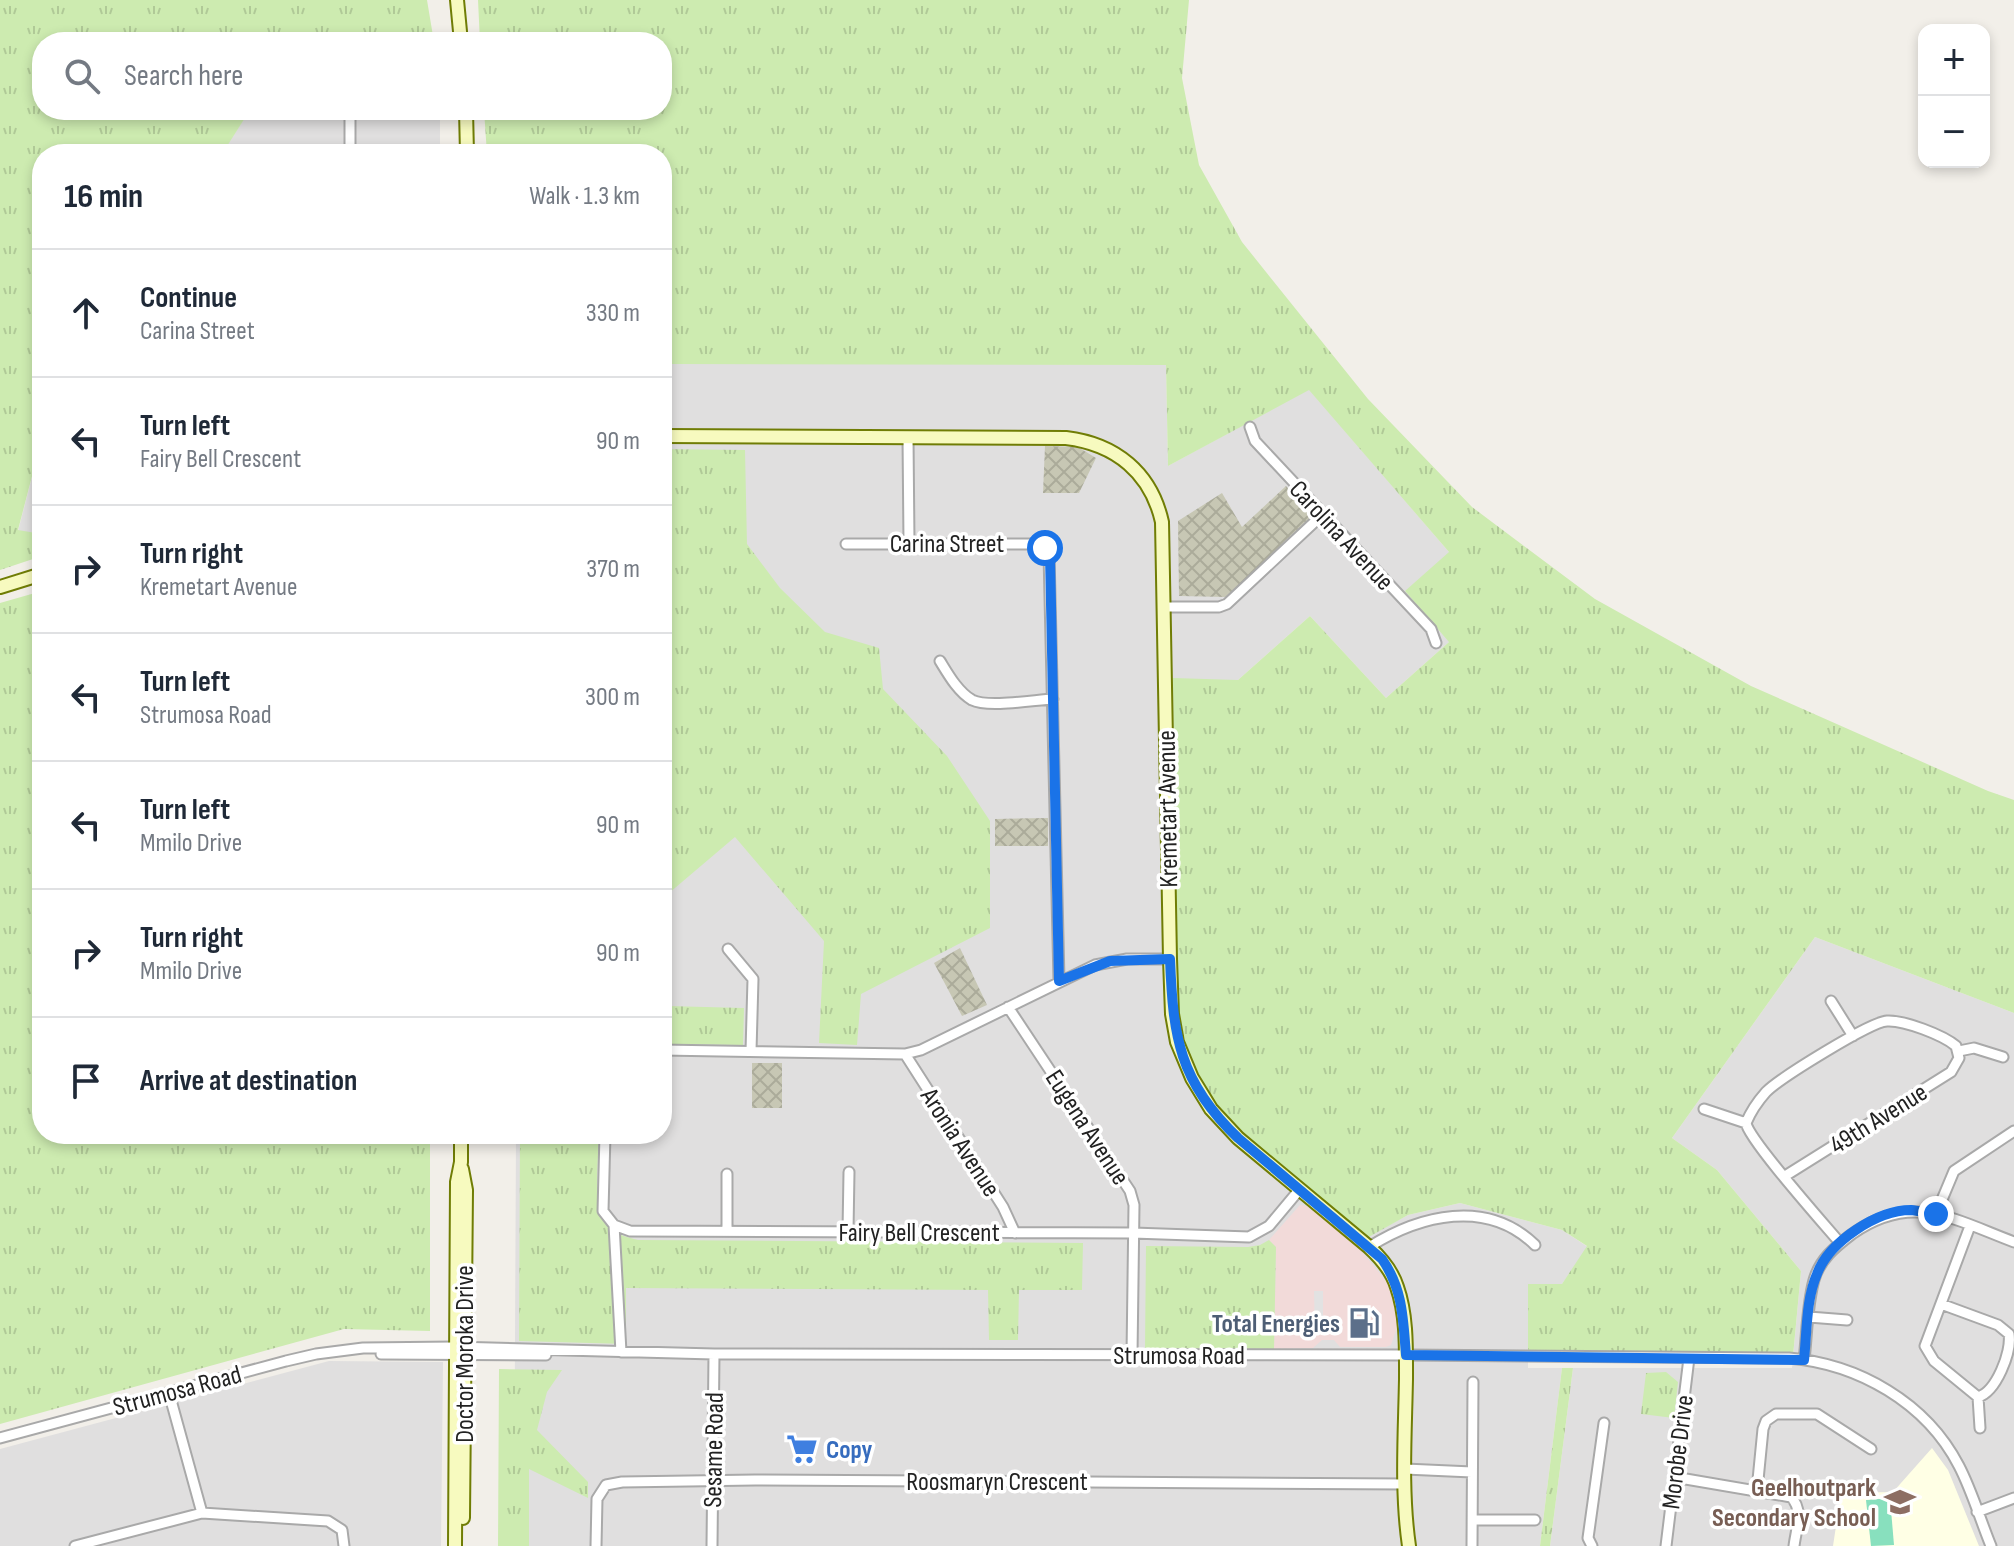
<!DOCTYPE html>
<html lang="en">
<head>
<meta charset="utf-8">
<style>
  :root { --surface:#fff; --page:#f6f6f7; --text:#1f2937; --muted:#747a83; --line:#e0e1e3 }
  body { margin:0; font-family:"Sofia Sans Condensed",sans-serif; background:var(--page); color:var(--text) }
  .controls { position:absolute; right:24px; top:24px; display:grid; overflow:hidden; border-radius:16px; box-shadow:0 4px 12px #0003 }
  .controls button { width:72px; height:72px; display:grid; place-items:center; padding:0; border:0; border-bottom:2px solid var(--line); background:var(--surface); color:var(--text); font:40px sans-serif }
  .stop { position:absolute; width:24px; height:24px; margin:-18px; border:6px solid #1a73e8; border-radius:50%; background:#fff }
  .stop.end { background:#1a73e8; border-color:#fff; box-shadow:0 2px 8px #0008 }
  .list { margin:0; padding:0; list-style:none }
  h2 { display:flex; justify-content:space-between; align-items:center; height:104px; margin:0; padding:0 32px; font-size:34px }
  h2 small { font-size:26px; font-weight:400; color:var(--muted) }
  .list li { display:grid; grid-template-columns:52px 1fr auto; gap:24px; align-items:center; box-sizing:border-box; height:128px; padding:0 32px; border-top:2px solid var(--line) }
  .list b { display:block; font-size:30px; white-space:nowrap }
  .list p { margin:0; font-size:26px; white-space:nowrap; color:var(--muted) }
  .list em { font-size:26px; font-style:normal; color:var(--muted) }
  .icon { flex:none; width:44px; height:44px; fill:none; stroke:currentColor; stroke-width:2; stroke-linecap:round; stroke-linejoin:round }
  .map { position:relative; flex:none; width:2014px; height:1546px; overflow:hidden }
  .search { position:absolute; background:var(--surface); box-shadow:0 4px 12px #0003; left:32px; top:32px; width:640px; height:88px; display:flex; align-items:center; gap:20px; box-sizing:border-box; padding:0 28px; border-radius:32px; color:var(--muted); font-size:30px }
  .panel { position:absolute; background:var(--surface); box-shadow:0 4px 12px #0003; left:32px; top:144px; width:640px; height:1000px; border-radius:32px }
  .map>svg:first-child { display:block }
</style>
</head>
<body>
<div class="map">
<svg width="2014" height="1546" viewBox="0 0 2014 1546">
  <defs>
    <pattern id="construction-cross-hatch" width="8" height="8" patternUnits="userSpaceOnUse" patternTransform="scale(2)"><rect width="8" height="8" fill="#c7c7b4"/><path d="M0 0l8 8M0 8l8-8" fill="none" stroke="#abab9a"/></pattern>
    <pattern id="grass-tufts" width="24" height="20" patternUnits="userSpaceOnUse" patternTransform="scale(2)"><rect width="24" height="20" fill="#cdebb0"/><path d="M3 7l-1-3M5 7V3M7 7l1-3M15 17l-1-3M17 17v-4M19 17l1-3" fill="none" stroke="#b0c997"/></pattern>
  </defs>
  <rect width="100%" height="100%" fill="#f2efe9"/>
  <!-- residential -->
  <path fill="#e0dfdf" d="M250 110H440V154H221Z
    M662 361 1166 365 1168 466 1309 389 1449 552V642L1386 698 1310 616 1238 680 1175 958 1179 1014 1183 1039 1367 1237 1408 1215 1460 1203 1562 1230 1588 1247 1562 1284 1528 1285V1368H1562L1540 1546H514L516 1134H662Z
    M42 438V534L18 531Z
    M1815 937 2014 1013V1546H1550L1573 1368H1792L1801 1271 1717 1170 1672 1138Z
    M329 1361 443 1362 441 1546H0V1449Z"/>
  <!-- commercial -->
  <path fill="#f2dad9" d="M1300 1205 1307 1206 1353 1241 1387 1282 1396 1311 1397 1327 1391 1345 1386 1347H1340L1334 1340H1322L1313 1348 1274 1349 1276 1247 1269 1240Z"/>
  <!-- education -->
  <path fill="#ffffe5" d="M1932 1448 1948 1470 1979 1546H1833L1841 1493 1893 1492Z"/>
  <!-- construction -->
  <path fill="url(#construction-cross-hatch)" d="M1045 446 1078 447 1096 458 1079 493H1043Z
    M1286 486 1313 515 1226 597 1179 596 1178 521 1222 493 1242 527Z
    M1048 818V846H995V819Z
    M960 948 987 1005 962 1016 934 963Z
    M752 1063H782V1108H752Z"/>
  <!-- grass -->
  <path fill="url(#grass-tufts)" d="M0 0H427L434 42H42V110H250L222 154H42V438L18 530 42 534V556L0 570Z
    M478 0H1189L1182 78 1199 165 1242 242 1368 399 1472 507 1595 599 1751 686 1988 791 2014 800V1013L1815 937 1672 1138 1717 1170 1801 1271 1793 1356 1528 1351V1284H1562L1587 1246 1562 1230 1460 1203 1408 1215 1367 1238 1223 1117 1189 1057 1179 1014 1175 958 1173 678 1238 680 1310 616 1386 698 1449 642 1405 591 1449 552 1309 390 1168 466 1166 365 662 364V154H487L484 110H662V42H480Z
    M662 449 745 450 747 544 780 588 825 632 879 648 883 689 947 756 990 821V928L861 994 857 1045 819 1043 824 941 735 837 662 899Z
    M42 591V1134H430V1331L344 1329 0 1424V603Z
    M662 982 667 988V1006L744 1008 743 1045 662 1044Z
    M520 1134H599C599 1157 591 1211 609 1227 617 1235 627 1237 638 1240L1083 1243 1082 1290H1019L1018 1340H989L988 1290 626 1288V1344L519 1341Z
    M1269 1240 1276 1247 1274 1349 1145 1348 1146 1246 1248 1247 1260 1245Z
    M1562 1368H1573L1550 1546H1540Z
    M499 1369 562 1370 547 1392 537 1430 588 1482V1498L529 1469V1546H498Z
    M1666 1372 1678 1382 1674 1418 1641 1414 1646 1373Z"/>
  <!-- pitch -->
  <path fill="#88e0be" d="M1890 1498 1894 1545 1871 1546 1866 1500Z"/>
  <!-- parking -->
  <path fill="#e2e2e2" d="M1314 1291H1323V1333H1315Z"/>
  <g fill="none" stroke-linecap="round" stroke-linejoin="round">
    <defs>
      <path id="street" d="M350 110V154
        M1250 427 1255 441 1431 629 1436 643
        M908 437 909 542
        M846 544H1034L1042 546 1049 554 1059 981
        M1163 607H1219L1227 604 1322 515
        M940 661C948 674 958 692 972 700 988 708 1034 700 1053 699
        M728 949 753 979 751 1051
        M1831 1001 1853 1036
        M1008 1007 1130 1191 1134 1205 1132 1355
        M662 1050 905 1054 921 1050 1095 965 1127 959H1170
        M1959 1051 1974 1048 2003 1057
        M905 1054 1003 1207 1015 1233
        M1704 1109 1746 1123
        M605 1134 603 1211 614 1225 630 1231 1133 1233 1249 1237 1269 1226 1300 1189
        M727 1174V1231
        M1785 1176 1951 1072 1959 1058 1956 1046C1943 1035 1904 1020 1887 1021 1870 1022 1780 1078 1766 1092 1758 1101 1751 1111 1746 1123 1749 1140 1824 1224 1840 1243
        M1936 1214 1954 1171 2014 1131
        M614 1225 621 1352
        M1970 1226 1925 1346 1934 1361 1978 1397 1980 1428
        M848 1231 849 1172
        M1369 1247C1420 1215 1487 1198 1535 1245
        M1941 1304 1998 1325 2009 1334C2012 1352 1996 1392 1978 1397
        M1809 1317 1847 1320
        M381 1354 546 1355
        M1804 1360C1807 1334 1807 1305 1814 1280 1820 1259 1835 1247 1852 1234 1912 1192 1953 1219 2014 1242
        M169 1393 202 1513
        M0 1438 286 1361 316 1354 363 1348 454 1347 714 1354 1406 1355 1789 1358C1858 1364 1926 1402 1959 1466 1972 1491 1980 1519 1991 1546
        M1405 1469 1472 1472
        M1674 1477 1791 1497C1804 1510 1796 1529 1794 1546
        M1757 1490 1763 1429 1766 1421 1776 1414H1817L1871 1449
        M1977 1512 2014 1498
        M1473 1520H1535
        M75 1546 202 1513 328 1521 342 1530 344 1546
        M596 1546 597 1499 606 1485 622 1482 755 1480 1405 1484
        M712 1546 714 1354
        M1472 1546 1473 1382
        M1592 1546 1588 1538 1604 1423
        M1666 1546 1689 1358"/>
      <path id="secondary" d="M457 0 461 42
        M466 110 467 154
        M662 436 1066 438C1116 444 1151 473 1162 522L1170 959 1172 1014 1177 1042 1192 1078 1211 1109 1238 1138 1369 1247C1381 1258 1392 1271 1397 1287 1407 1315 1406 1349 1406 1379 1405 1434 1401 1491 1409 1546
        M0 587 42 574
        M462 1169 466 1190 463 1518
        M455 1546 457 1182 461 1162V1134"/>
    </defs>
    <!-- street casing -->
    <use href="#street" stroke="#a9a9a9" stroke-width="13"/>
    <!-- secondary casing -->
    <use href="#secondary" stroke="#707d05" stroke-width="16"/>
    <!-- street -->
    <use href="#street" stroke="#fff" stroke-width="9"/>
    <!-- secondary -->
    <use href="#secondary" stroke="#f7fabf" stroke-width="12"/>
  </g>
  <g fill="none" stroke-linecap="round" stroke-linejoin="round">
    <!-- route -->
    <path stroke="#1a73e8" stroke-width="10" d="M1045 548 1050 557 1059 981 1110 961 1170 959C1173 1036 1179 1082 1238 1138L1382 1259C1403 1289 1403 1319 1406 1355L1804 1360C1807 1332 1806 1299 1817 1274 1829 1242 1877 1210 1911 1210 1919 1211 1928 1213 1936 1214"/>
  </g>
  <!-- icons -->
  <defs>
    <symbol id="fuel-bare" viewBox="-9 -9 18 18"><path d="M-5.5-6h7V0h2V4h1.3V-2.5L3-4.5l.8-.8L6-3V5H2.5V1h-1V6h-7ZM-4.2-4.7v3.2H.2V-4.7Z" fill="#5c6f8a" stroke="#fff" stroke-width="2.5" paint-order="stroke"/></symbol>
    <symbol id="supermarket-bare" viewBox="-9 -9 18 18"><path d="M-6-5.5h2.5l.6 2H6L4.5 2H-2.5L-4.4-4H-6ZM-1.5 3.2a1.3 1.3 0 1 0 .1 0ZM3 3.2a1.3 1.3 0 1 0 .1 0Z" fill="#3f7fe0" stroke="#fff" stroke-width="2.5" paint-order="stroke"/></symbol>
    <symbol id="school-bare" viewBox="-9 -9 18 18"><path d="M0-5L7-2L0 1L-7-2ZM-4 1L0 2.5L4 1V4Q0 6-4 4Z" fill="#8d6e63" stroke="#fff" stroke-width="2.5" paint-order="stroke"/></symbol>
  </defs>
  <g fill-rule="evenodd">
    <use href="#fuel-bare" x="1342" y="1301" width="44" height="44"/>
    <use href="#supermarket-bare" x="780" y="1427" width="44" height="44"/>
    <use href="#school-bare" x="1878" y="1480" width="44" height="44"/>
  </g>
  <g text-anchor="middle" stroke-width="7" stroke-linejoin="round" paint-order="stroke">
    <!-- street labels -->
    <g font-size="26" fill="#222" stroke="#fff">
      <text transform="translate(1342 535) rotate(47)" y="9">Carolina Avenue</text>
      <text x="947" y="552">Carina Street</text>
      <text transform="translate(1167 809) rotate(-91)" y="9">Kremetart Avenue</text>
      <text transform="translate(1878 1118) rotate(-32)" y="9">49th Avenue</text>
      <text transform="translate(1088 1127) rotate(57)" y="9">Eugena Avenue</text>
      <text transform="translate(961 1142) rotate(57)" y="9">Aronia Avenue</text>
      <text x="919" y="1241">Fairy Bell Crescent</text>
      <text transform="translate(464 1354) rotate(-90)" y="9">Doctor Moroka Drive</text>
      <text x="1179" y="1364">Strumosa Road</text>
      <text transform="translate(177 1390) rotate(-15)" y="9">Strumosa Road</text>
      <text transform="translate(713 1450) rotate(-89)" y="9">Sesame Road</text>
      <text transform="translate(1677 1452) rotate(-83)" y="9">Morobe Drive</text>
      <text x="997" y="1490">Roosmaryn Crescent</text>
    </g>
    <!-- service labels -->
    <g font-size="26" font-weight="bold" fill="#4e5e75" stroke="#fff" text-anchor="end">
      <text x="1340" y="1332">Total Energies</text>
    </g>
    <!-- shop labels -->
    <g font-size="26" font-weight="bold" fill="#366cbe" stroke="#fff" text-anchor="start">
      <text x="826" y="1458">Copy</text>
    </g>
    <!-- education labels -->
    <g font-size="26" font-weight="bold" fill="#785e54" stroke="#fff" text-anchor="end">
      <text x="1876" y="1496">Geelhoutpark<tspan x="1876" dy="30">Secondary School</tspan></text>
    </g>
  </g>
</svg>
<div class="controls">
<button>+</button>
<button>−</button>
</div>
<div class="stop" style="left:1045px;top:548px"></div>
<div class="stop end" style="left:1936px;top:1214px"></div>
<div class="search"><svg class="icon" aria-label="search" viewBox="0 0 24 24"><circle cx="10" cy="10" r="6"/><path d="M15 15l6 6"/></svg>Search here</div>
<section class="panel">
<h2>16 min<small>Walk · 1.3 km</small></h2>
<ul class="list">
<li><svg class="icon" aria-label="ahead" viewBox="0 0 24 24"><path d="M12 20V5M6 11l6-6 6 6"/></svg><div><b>Continue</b><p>Carina Street</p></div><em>330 m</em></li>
<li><svg class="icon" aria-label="left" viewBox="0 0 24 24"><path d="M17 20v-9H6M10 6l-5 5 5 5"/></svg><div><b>Turn left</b><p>Fairy Bell Crescent</p></div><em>90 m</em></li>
<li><svg class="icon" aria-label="right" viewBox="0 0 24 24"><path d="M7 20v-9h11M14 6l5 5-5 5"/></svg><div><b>Turn right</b><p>Kremetart Avenue</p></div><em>370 m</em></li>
<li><svg class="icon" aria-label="left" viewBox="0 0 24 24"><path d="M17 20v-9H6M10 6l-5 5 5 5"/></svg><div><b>Turn left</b><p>Strumosa Road</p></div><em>300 m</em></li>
<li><svg class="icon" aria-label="left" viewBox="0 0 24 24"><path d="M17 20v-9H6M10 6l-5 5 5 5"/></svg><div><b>Turn left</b><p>Mmilo Drive</p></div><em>90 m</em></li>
<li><svg class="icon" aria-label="right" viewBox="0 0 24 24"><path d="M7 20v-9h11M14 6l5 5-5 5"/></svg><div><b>Turn right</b><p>Mmilo Drive</p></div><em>90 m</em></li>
<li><svg class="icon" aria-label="arrive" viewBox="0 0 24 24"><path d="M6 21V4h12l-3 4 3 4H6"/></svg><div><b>Arrive at destination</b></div></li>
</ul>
</section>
</div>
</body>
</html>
